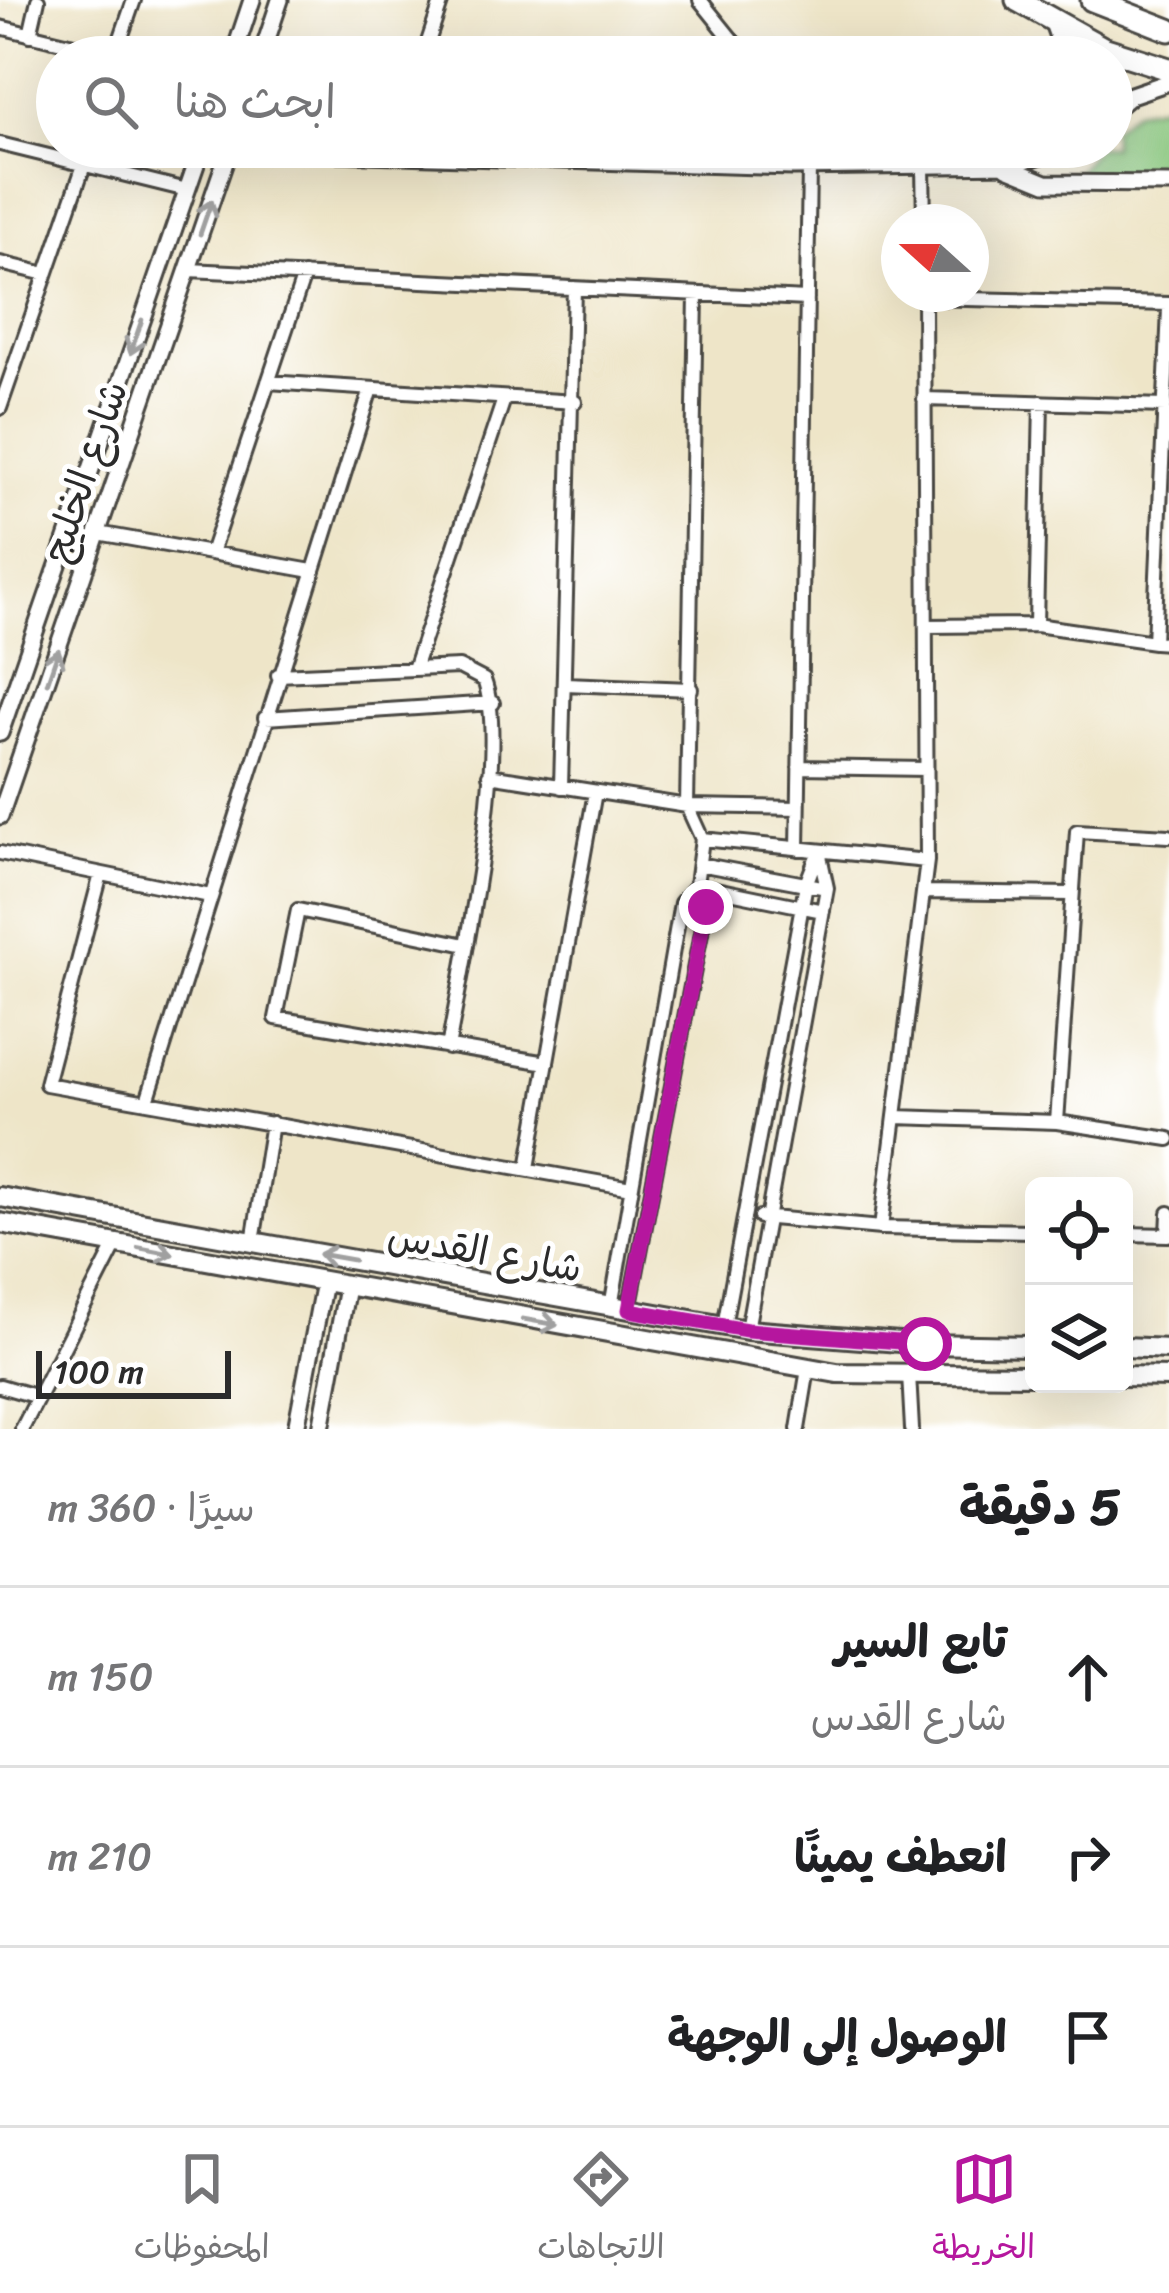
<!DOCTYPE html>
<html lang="ar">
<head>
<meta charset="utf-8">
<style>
  :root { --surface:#fff; --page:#f6f6f6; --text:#202124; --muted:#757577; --line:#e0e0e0; --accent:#b5179e }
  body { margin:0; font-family:Sriracha,"Playpen Sans Arabic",sans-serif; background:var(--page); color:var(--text); direction:rtl }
  .controls { position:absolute; right:36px; bottom:36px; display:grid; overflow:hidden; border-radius:18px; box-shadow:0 12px 48px #0002 }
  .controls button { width:108px; height:108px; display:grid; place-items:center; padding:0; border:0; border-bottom:3px solid var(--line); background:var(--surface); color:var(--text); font:60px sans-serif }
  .compass { position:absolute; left:881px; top:204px; width:108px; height:108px; border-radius:50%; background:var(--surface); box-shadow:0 12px 48px #0002; rotate:291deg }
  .scale { position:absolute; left:36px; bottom:30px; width:195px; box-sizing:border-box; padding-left:12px; border:6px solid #2b2b2b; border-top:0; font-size:33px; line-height:42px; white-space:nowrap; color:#2b2b2b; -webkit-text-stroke:9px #fff; paint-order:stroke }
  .stop { position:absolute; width:36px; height:36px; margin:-27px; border:9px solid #b5179e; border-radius:50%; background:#fff }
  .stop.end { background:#b5179e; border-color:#fff; box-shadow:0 3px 12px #0008 }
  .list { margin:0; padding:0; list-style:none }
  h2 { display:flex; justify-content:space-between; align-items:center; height:156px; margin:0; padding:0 48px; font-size:51px }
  h2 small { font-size:39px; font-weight:400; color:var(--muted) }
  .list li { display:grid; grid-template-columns:78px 1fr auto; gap:36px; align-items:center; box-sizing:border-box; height:180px; padding:0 48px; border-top:3px solid var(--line) }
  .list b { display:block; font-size:45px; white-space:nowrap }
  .list p { margin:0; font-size:39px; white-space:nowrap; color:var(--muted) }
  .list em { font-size:39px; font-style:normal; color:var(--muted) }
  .icon { flex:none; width:66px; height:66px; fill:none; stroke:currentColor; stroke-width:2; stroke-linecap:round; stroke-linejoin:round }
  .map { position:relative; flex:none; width:1169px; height:1429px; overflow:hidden; direction:ltr }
  .search { position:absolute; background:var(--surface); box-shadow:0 12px 48px #0002; left:36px; right:36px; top:36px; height:132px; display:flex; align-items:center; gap:30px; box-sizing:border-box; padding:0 42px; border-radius:66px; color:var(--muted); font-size:45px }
  .sheet { height:696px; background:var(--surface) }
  nav { display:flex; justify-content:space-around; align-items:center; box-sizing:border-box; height:168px; border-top:3px solid var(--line); background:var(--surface); font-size:33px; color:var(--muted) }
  nav a { display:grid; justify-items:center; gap:6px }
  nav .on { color:var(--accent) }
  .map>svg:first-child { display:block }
</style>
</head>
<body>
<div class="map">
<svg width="1169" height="1429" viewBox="0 0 1169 1429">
  <rect width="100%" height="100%" fill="#fff"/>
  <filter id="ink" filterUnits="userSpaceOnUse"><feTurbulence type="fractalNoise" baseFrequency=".00833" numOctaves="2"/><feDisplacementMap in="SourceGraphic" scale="24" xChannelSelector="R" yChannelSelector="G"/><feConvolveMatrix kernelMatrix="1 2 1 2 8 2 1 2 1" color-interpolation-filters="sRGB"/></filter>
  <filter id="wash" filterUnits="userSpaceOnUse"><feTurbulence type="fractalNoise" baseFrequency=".004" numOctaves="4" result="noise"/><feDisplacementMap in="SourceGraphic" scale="48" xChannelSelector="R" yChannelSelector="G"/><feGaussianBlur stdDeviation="2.7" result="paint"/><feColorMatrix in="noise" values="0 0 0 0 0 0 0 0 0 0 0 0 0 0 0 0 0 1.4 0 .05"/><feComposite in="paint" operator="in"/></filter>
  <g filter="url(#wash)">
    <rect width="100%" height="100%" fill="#eee5c8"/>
    <!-- green -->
    <path fill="#87c57c" stroke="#597854" stroke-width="3" d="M1169 104V171L1074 176 1097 147H1112V129L1135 110Z"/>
  </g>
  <g filter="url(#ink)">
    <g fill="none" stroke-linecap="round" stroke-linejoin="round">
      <defs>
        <path id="minor" d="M700 0 746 57
          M0 27 123 57
          M30 35 38 0
          M115 55 134 0
          M423 57 442 0
          M0 144 187 190
          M923 166 924 222
          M0 263 46 274
          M188 270 807 299
          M924 298 1169 304
          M1169 309 1154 642 1169 643
          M268 382 575 402
          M924 399 1165 406
          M0 408 84 165
          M98 533 312 571
          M211 553 304 275
          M1036 625 1154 642
          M926 626 1036 625 1041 402
          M414 669 504 399
          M278 675 459 667 484 680C510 749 462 968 448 1048
          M565 684 691 689
          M265 718 493 703
          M799 767 926 769
          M489 775 687 806 798 808
          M561 787 574 288
          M702 839 927 861
          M798 849 809 167
          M0 853 210 896
          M699 864 827 888
          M101 874 46 1084 631 1188
          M924 892 1069 894
          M466 945 298 910 276 1018 547 1063
          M147 1101 370 392
          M895 1117 1057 1122 1077 831 1169 836
          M1057 1122 1169 1139
          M528 1168 595 792
          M760 1217 881 1228 1034 1231
          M881 1228 927 861 924 294
          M1124 1234 1169 1235
          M1168 1235 1169 1213
          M253 1242 272 1123
          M611 1307 681 903 696 885 823 911
          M629 1310 706 907 696 885 702 839 687 806 696 294
          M724 1326 806 884 819 851
          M747 1330 827 888 819 851
          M909 1374 912 1429
          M0 1386 38 1397
          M22 1429 116 1244
          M798 1429 808 1369"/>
        <path id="tertiary" d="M1052 20 1065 57
          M233 57 252 0
          M261 57 280 0
          M1112 111 1131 95 1169 82
          M229 150 793 167 1012 164 1069 147
          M1007 167 1046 183 1169 184
          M0 733 202 147
          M0 816 230 147
          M296 1429 324 1282
          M321 1429 347 1287"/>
        <path id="secondary" d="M0 1197 747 1330 925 1344 1034 1346
          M0 1223 837 1373 1034 1375
          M1124 1347 1169 1349
          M1124 1376 1169 1377"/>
        <path id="primary" d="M1017 0 1103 48 1169 69
          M1092 0 1169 30"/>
      </defs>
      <!-- minor casing -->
      <use href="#minor" stroke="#484743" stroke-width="18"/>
      <!-- tertiary casing -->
      <use href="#tertiary" stroke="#484743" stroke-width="21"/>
      <!-- secondary casing -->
      <use href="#secondary" stroke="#484743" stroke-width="24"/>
      <!-- primary casing -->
      <use href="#primary" stroke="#484743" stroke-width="27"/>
      <!-- minor -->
      <use href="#minor" stroke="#fff" stroke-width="12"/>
      <!-- tertiary -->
      <use href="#tertiary" stroke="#fff" stroke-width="15"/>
      <!-- secondary -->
      <use href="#secondary" stroke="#fff" stroke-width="18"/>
      <!-- primary -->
      <use href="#primary" stroke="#fff" stroke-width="21"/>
    </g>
    <!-- one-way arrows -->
    <defs><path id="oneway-shaft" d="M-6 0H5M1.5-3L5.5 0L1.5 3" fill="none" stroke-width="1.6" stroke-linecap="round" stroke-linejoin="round" transform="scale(3)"/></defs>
    <g stroke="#a0a0a0">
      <use href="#oneway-shaft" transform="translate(206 217) rotate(-71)"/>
      <use href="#oneway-shaft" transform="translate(136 337) rotate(109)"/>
      <use href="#oneway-shaft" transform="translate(53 666) rotate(-71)"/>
      <use href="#oneway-shaft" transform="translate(156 1251) rotate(11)"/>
      <use href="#oneway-shaft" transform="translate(336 1257) rotate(-170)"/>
      <use href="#oneway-shaft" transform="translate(540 1322) rotate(10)"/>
    </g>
  </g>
  <g fill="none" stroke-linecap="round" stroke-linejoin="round" filter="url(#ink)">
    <!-- route -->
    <path stroke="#b5179e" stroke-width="15" d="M706 907 629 1310 747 1330 925 1344"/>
  </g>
  <g text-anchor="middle" stroke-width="10" stroke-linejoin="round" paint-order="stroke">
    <!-- street labels -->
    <g font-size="39" fill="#2b2b2b" stroke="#fff">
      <text transform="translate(84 471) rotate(-71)" y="14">شارع الخليج</text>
      <text transform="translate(485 1251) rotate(10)" y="14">شارع القدس</text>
    </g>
  </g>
</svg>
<div class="controls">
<button><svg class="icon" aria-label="locate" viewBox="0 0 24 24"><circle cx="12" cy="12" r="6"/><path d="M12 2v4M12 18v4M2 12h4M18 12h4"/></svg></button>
<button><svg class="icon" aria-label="layers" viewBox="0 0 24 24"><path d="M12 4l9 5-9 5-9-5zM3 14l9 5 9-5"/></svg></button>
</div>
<svg class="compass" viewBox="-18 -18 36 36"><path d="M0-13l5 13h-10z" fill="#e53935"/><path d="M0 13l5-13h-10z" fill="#757577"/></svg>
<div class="scale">100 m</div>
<div class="stop" style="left:925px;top:1344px"></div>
<div class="stop end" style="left:706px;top:907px"></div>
<div class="search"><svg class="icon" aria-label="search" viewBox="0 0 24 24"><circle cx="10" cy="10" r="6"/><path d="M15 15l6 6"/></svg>ابحث هنا</div>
</div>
<section class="sheet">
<h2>5 دقيقة<small>سيرًا · 360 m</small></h2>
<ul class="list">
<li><svg class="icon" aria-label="ahead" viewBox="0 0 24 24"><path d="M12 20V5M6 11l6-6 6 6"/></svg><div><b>تابع السير</b><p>شارع القدس</p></div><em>150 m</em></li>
<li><svg class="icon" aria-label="right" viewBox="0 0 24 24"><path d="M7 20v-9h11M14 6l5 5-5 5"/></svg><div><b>انعطف يمينًا</b></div><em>210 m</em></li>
<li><svg class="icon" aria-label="arrive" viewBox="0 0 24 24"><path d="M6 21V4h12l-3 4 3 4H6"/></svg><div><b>الوصول إلى الوجهة</b></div></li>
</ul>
</section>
<nav>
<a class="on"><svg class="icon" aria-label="map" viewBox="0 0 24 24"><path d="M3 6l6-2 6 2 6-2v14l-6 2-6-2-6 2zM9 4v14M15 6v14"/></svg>الخريطة</a>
<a><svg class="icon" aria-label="directions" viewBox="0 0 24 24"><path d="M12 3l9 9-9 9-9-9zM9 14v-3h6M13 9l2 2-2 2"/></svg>الاتجاهات</a>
<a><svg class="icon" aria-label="saved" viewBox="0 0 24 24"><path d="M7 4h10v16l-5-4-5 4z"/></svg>المحفوظات</a>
</nav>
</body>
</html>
